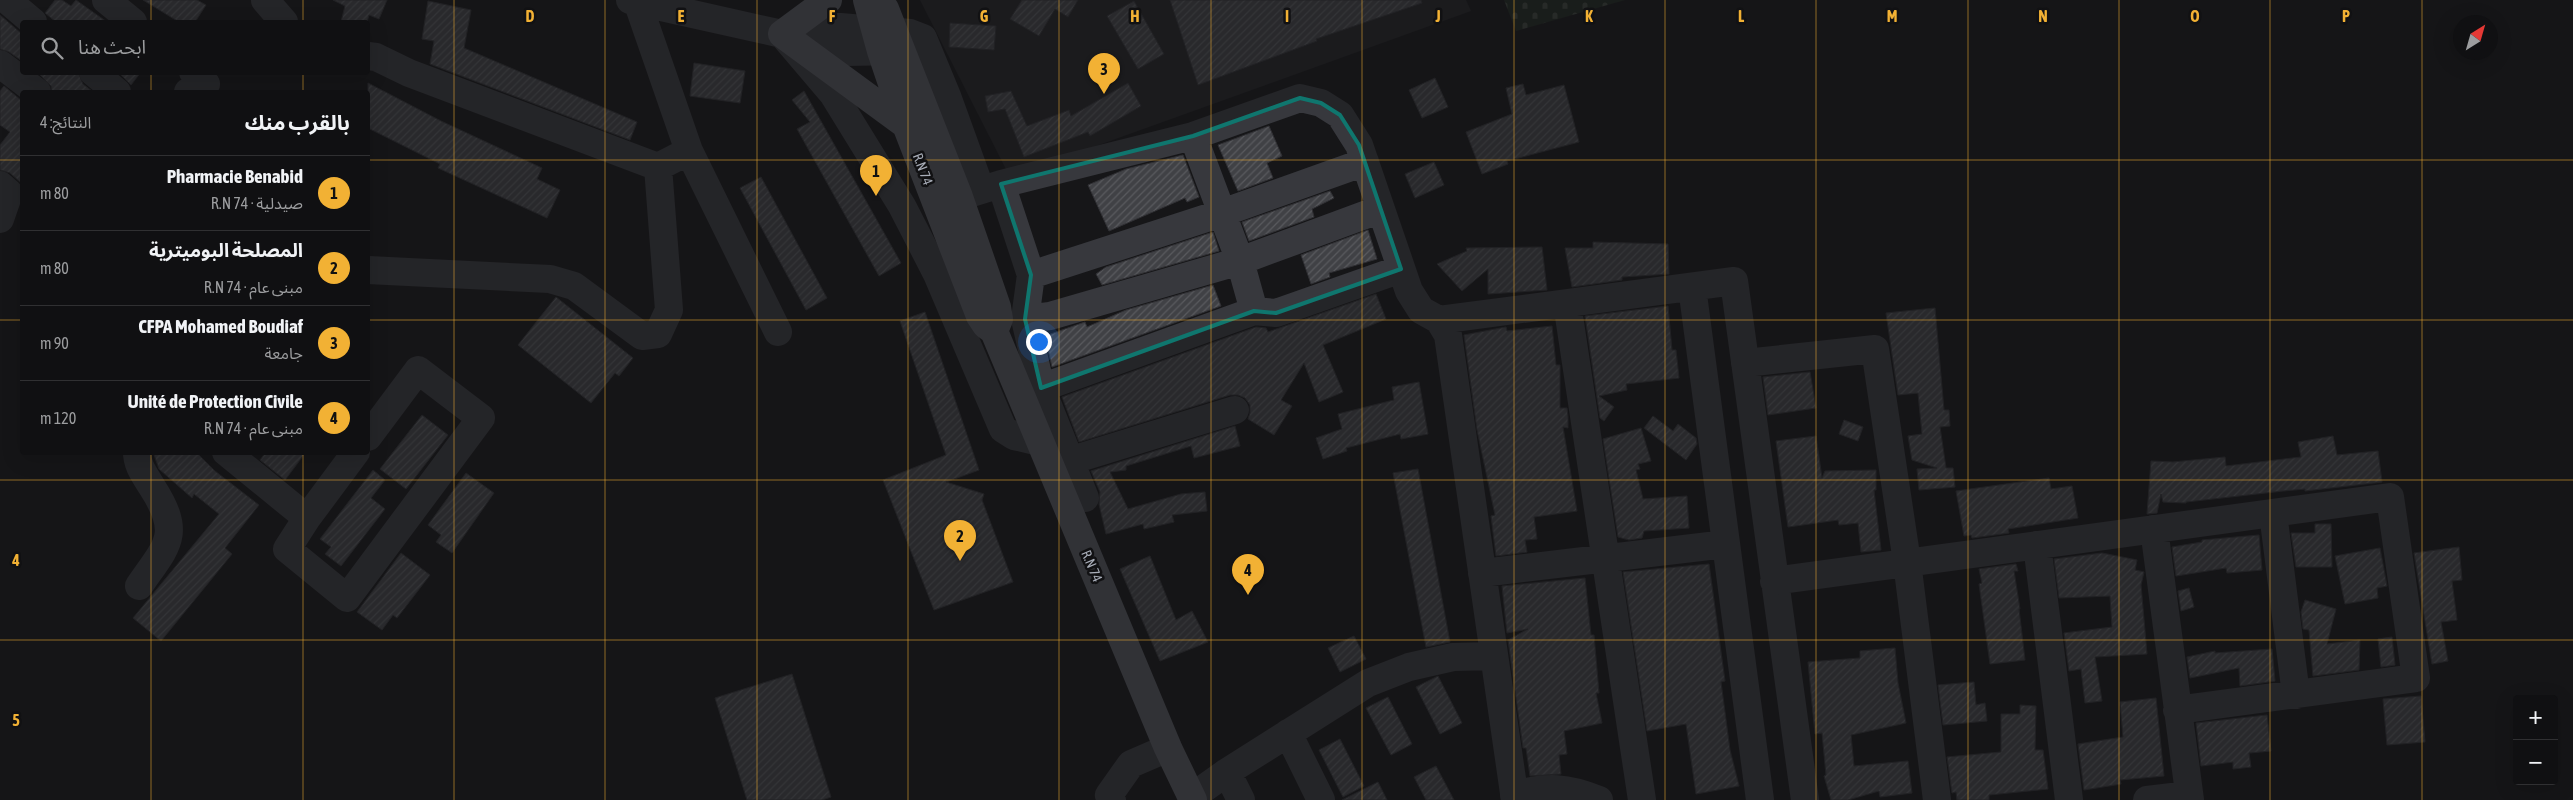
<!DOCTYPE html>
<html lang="ar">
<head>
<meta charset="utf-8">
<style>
  :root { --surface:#101012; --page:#19191b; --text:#f1f3f6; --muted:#9c9d9f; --line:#303032; --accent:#f2b134 }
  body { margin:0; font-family:"Asap Condensed","Noto Sans Arabic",sans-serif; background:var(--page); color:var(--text); direction:rtl }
  .controls { position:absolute; right:15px; bottom:15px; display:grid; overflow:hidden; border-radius:5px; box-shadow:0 5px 20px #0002 }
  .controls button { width:45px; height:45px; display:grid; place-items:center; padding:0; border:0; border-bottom:1px solid var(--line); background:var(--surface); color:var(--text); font:25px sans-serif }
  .compass { position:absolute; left:2453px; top:15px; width:45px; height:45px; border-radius:50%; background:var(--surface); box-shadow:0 5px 20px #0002; rotate:37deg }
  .you { position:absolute; left:1038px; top:341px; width:18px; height:18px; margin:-12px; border:4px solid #fff; border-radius:50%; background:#1a73e8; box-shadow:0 0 0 8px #1a73e833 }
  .badge { display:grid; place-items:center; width:32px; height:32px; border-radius:50%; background:var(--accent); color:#111; font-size:16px; font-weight:700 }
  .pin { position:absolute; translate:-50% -41px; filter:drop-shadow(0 1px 2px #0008) }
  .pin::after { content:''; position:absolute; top:26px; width:18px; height:15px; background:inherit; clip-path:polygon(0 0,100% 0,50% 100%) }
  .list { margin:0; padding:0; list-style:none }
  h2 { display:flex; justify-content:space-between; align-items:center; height:65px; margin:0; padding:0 20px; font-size:21px }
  h2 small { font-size:16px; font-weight:400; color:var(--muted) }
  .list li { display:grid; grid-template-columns:32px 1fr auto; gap:15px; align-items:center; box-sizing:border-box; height:75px; padding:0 20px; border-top:1px solid var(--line) }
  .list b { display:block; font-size:19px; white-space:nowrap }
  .list p { margin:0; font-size:16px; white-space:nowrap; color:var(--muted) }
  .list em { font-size:16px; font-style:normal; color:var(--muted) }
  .icon { flex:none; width:28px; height:28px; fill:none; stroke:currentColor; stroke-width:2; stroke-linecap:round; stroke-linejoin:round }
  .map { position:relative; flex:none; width:2573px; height:800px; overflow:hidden; direction:ltr }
  .search { position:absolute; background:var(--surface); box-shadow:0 5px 20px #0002; left:20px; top:20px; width:350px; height:55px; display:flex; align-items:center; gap:12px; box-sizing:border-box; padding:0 18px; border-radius:5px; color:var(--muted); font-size:19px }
  .panel { position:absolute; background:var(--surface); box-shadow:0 5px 20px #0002; left:20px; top:90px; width:350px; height:365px; border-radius:5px; direction:rtl }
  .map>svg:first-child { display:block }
</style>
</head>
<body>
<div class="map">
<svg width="2573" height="800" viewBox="0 0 2573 800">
  <defs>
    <pattern id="cemetery-stones" width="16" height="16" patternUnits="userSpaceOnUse" patternTransform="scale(1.25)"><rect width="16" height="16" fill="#1e261f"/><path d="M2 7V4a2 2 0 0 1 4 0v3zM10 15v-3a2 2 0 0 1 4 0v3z" fill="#3c433d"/></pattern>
    <pattern id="building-hatch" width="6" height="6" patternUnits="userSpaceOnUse" patternTransform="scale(1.25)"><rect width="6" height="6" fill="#404145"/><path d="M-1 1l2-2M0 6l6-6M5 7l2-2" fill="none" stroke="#595a5e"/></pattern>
  </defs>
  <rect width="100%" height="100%" fill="#161618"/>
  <!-- built -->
  <path fill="#222225" d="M920 0H1466L1471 11 1010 177Z"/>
  <!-- cemetery -->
  <path fill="url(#cemetery-stones)" d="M1504 0H1625L1516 31Z"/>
  <!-- building -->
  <path fill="url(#building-hatch)" stroke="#303034" d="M55 0H62L71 6 76 0 107 22H56L45 13Z
    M143 0H197L206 5 195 22H179Z
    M333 0H387L379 19 369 15 367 22H341L345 6Z
    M1022 0H1078L1068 17 1055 9 1039 36 1010 19Z
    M1170 0H1421L1422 3 1316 39 1317 41 1198 85Z
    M428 1 471 10 464 48 637 122 630 140 430 64 434 41 422 39Z
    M1134 1 1164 54 1138 69 1107 16Z
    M0 15 22 34V61L9 52 0 49Z
    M950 23 996 26 994 50 949 47Z
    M694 63 745 71 740 103 690 96Z
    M37 72H78L83 84 93 92H52L51 86Z
    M118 72H141L131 85Z
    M1435 78 1448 107 1422 118 1409 90Z
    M368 83 441 121 542 168 537 179 560 190 547 218 438 168 440 164 368 128Z
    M1128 83 1141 106 1090 136 1088 132 1024 157 1005 109 988 112 985 96 1011 91 1027 126 1069 110 1071 116Z
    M1523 84 1526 95 1564 85 1579 142 1507 161 1508 164 1482 174 1466 132 1512 114 1506 88Z
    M4 86 22 101V179L20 182 10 173 0 170V145L10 132 0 125V91Z
    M804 91 901 263 879 276 797 129 810 122 792 100Z
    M1269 126 1282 156 1267 163 1273 178 1238 191 1218 145Z
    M1183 155 1199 197 1187 202 1185 198 1109 231 1088 185 1126 169Z
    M1434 162 1444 185 1415 198 1405 174Z
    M761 177 827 298 806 310 740 188Z
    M1330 191 1334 198 1312 209 1314 217 1249 241 1242 222Z
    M1368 230 1377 259 1329 273 1330 277 1311 284 1301 255Z
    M1213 232 1219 251 1102 285 1096 274 1106 267Z
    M1593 242 1668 244 1669 274 1622 277V280L1572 287 1565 248H1593Z
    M1542 247 1547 290 1488 294V269L1462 291 1437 264 1467 251 1466 248Z
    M1213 285 1221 306 1052 367 1045 336 1085 322 1087 327 1126 310Z
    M1376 294 1386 319 1323 345 1343 392 1319 402 1304 363 1281 400 1292 406 1274 435 1248 419 1250 413V405L1245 398 1238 395H1230L1079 442 1062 397 1256 327 1266 328 1268 332Z
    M556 297 633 358 619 376 615 373 591 403 518 345Z
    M1668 306 1672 350H1676L1679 378 1626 384 1627 390 1599 396 1614 407 1604 421 1600 418 1585 316Z
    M1935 308 1944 410H1949L1950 426 1940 427 1946 468H1953L1955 487 1919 490 1917 469 1937 468 1912 460 1908 436 1922 434 1918 393 1898 395 1886 313Z
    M925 312 979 470 946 482 984 494 982 500 1013 582 934 610 883 480 946 455 900 321Z
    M1552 326 1556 365H1560V408H1567L1568 417V428L1563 427 1577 511 1534 517 1537 539 1525 540 1527 552 1496 556 1491 516 1495 515 1477 430 1464 335 1506 327 1507 331Z
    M1810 372 1816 408 1768 415 1763 377Z
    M1419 382 1428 434 1401 439 1400 434 1346 448 1347 451 1323 459 1316 438 1342 429 1338 414 1394 400 1392 387Z
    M422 415 448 435 406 489 380 469Z
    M1653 416 1673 431 1678 424 1696 438 1697 444 1686 460 1644 428Z
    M1844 420 1863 427 1858 441 1839 434Z
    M1235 426 1240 446 1194 458 1191 446 1126 466V470L1110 472 1128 509 1181 494 1205 492 1207 511 1172 515 1174 522 1144 529 1143 524 1106 534 1099 504 1100 492 1091 471Z
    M1641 428 1651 461 1638 464 1640 469 1636 470 1643 499 1687 496 1689 528 1644 531 1642 538 1629 540 1618 537 1603 439Z
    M1816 436 1822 478 1825 471 1876 470V490H1874L1881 550 1861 552 1858 523 1839 525 1838 520 1788 527 1776 441Z
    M2333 436 2337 455 2378 451 2382 482 2305 491V489L2283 491 2186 502V503L2163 502 2161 494 2157 513 2147 514 2151 461 2173 462 2225 457 2226 466 2301 457 2298 442Z
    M153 452H196L215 471 259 505 225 548 232 554 161 641 133 618 219 514 194 494 192 498 159 469Z
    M266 452H306L285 480 260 460Z
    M1418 469 1450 642 1426 647 1393 473Z
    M373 470 385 480 371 498 385 509 341 566 325 554 331 547 320 539Z
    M466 473 494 493 452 553 436 542 441 535 428 525Z
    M2049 478 2051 489 2072 486 2078 518 2008 529 2009 533 1972 538 1971 535 1964 536 1956 491Z
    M2315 524H2331L2332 567H2296L2291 533H2315Z
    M2259 535 2262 570 2227 573 2226 568 2176 576 2172 547 2202 542V540Z
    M2459 547 2462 580 2452 581 2457 620 2441 622 2448 661 2432 664 2414 553Z
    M2380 548 2387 586 2377 588 2378 598 2345 604 2335 556Z
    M401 553 430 575 397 618 393 615 382 630 357 612Z
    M2102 553 2137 560 2135 570 2144 572 2141 585 2147 654 2095 657 2102 701 2085 703 2081 669 2069 671 2064 633 2112 627 2110 596 2059 598 2054 559Z
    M1150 556 1176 620 1192 611 1208 642 1160 661 1120 569Z
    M1709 564 1725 681 1721 682 1730 750 1739 786 1696 794 1686 724 1647 731 1623 572Z
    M2016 564 2018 571H2014L2020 609H2019L2025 660 1990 664 1979 584 1982 583 1979 569Z
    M1585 578 1591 635H1594L1599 693H1596L1602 723 1564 731 1567 754 1559 755 1561 774 1530 776 1526 748H1523L1508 640 1528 629 1507 633 1502 586Z
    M2189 588 2194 607 2181 611 2178 591Z
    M2305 600 2336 609 2327 644 2360 640 2359 670 2313 676 2309 630 2303 629 2301 612Z
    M1354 636 1366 659 1340 672 1328 648Z
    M2392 637 2395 665 2381 667 2378 639Z
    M1895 648 1898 683 1906 723 1851 735 1854 766 1908 761 1912 793 1880 797 1879 791 1848 800H1831L1824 776 1826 775 1822 733 1815 734 1808 662 1860 658V651Z
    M2272 649 2275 681 2240 686 2239 668 2190 678 2187 657 2215 651V653Z
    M792 674 831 797 822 800H747L715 698Z
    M1438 676 1462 723 1440 734 1416 687Z
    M1974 682 1976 705 1985 703 1987 721 1943 725 1938 685Z
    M2421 696 2425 742 2387 745 2383 699Z
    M1388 697 1412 744 1391 755 1366 708Z
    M2156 698 2164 776 2120 780 2121 784 2084 790 2078 744 2123 737 2120 702Z
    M2020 705 2036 706 2035 750H2043L2048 789 1989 795V800H1957L1956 792 1952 793 1947 757 2001 752V714H2020Z
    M2267 715 2271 751 2249 753 2251 767 2233 769V762L2201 766 2196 723Z
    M1340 739 1364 786 1343 797 1319 750Z
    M1436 766 1454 800H1426L1414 777Z
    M1378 782 1387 800H1342Z"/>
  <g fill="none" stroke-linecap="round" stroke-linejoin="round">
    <!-- minor -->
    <path stroke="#37383d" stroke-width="28" d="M7 0 33 22
      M106 0 133 22
      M265 0 284 22
      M630 0 782 34 833 94 902 206 937 274 1003 429 1014 436 1040 442
      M902 51 844 52 812 47 782 34 840 27 910 33 923 38 947 96 981 190
      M368 56 376 57 409 73 658 167 689 151 637 1
      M0 64 37 92
      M93 72 117 92
      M188 92 206 84 193 72
      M1193 136 1240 261 1254 311
      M689 151 778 332
      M1001 184 1031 275 1025 319 1050 316 1240 261 1381 209
      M0 185 9 193 0 219
      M959 197 1001 184 1193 136 1300 98 1321 103 1340 115 1359 145 1409 291 1421 310 1439 320 1448 335 1515 800
      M368 270 550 279 574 286 642 336 658 334 669 310 658 167
      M1031 275 1222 213 1365 162
      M1692 287 1760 800
      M1567 303 1642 800
      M1025 319 1041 388 1085 498
      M1439 320 1734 281 1805 800
      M1745 363 1875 349 1907 562 1937 800
      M1041 388 1254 311 1276 313 1401 269
      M137 452C137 466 145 475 152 487 183 535 167 545 139 586
      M226 452 307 518
      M356 452 307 518 287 549 347 598 481 418 418 370 368 437
      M1069 461 1235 410
      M2273 513 2296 695
      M2154 529 2190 800
      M2037 545 2069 800
      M1482 573 1726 544
      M1774 581 2390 497 2416 678 2177 710
      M1288 733 1321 800
      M1227 772 1241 800
      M1514 795C1547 786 1567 787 1599 800
      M1192 797 1227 772 1368 683 1409 667 1453 657 1494 656
      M1112 800 1109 795 1131 764 1168 748
      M2147 800 2189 795"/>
    <!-- major -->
    <path stroke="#53555c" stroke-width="28" d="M828 0 782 34 906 125
      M867 0 881 51 906 125 980 316 986 325 994 331 1168 748 1193 800
      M885 9 959 197 997 307 999 319 994 331"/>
  </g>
  <!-- marked area -->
  <path d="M0 0H2573V800H0ZM1300 98 1321 103 1340 115 1359 145 1401 269 1276 313 1254 311 1041 388 1025 319 1031 275 1001 184 1193 136Z" fill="#161618" fill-opacity=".55" fill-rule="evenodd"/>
  <path fill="none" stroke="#0f766e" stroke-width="4" stroke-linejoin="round" d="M1300 98 1321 103 1340 115 1359 145 1401 269 1276 313 1254 311 1041 388 1025 319 1031 275 1001 184 1193 136Z"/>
  <!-- grid -->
  <path fill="none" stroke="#f2b134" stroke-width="1" stroke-opacity="0.55" d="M151 0V22M303 0V22M454 0V800M605 0V800M757 0V800M908 0V800M1059 0V800M1211 0V800M1362 0V800M1514 0V800M1665 0V800M1816 0V800M1968 0V800M2119 0V800M2270 0V800M2422 0V800M151 72V92M303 72V92M0 160H22M368 160H2573M0 320H22M368 320H2573M151 452V800M303 452V800M0 480H2573M0 640H2573"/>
  <g text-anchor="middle" stroke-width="5" stroke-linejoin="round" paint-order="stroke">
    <!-- street labels -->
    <g font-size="14" fill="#a8adb8" stroke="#111113">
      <text transform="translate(923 169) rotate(69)" y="5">R.N 74</text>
      <text transform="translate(1092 566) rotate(67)" y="5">R.N 74</text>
    </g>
  </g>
  <g font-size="16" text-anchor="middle" font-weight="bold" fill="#f2b134" stroke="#111113" stroke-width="5" stroke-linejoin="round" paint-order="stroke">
    <text x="530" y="22">D</text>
    <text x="681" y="22">E</text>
    <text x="832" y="22">F</text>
    <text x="984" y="22">G</text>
    <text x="1135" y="22">H</text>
    <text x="1287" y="22">I</text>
    <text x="1438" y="22">J</text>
    <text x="1589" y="22">K</text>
    <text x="1741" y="22">L</text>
    <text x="1892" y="22">M</text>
    <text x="2043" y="22">N</text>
    <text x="2195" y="22">O</text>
    <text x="2346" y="22">P</text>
    <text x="16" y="566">4</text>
    <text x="16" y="726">5</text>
  </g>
</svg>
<div class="controls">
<button>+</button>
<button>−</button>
</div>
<svg class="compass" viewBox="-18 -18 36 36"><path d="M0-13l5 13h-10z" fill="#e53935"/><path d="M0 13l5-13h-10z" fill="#9c9d9f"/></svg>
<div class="you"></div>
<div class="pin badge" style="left:876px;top:196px">1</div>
<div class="pin badge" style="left:960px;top:561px">2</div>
<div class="pin badge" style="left:1104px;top:94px">3</div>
<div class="pin badge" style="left:1248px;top:595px">4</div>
<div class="search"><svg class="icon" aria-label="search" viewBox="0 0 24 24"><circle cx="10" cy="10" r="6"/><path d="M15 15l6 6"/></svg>ابحث هنا</div>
<section class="panel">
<h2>بالقرب منك<small>النتائج: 4</small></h2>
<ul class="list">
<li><span class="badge">1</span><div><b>Pharmacie Benabid</b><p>صيدلية · R.N 74</p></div><em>80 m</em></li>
<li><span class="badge">2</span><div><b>المصلحة البوميترية</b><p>مبنى عام · R.N 74</p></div><em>80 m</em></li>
<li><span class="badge">3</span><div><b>CFPA Mohamed Boudiaf</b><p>جامعة</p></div><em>90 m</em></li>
<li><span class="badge">4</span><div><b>Unité de Protection Civile</b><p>مبنى عام · R.N 74</p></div><em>120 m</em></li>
</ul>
</section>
</div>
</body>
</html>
